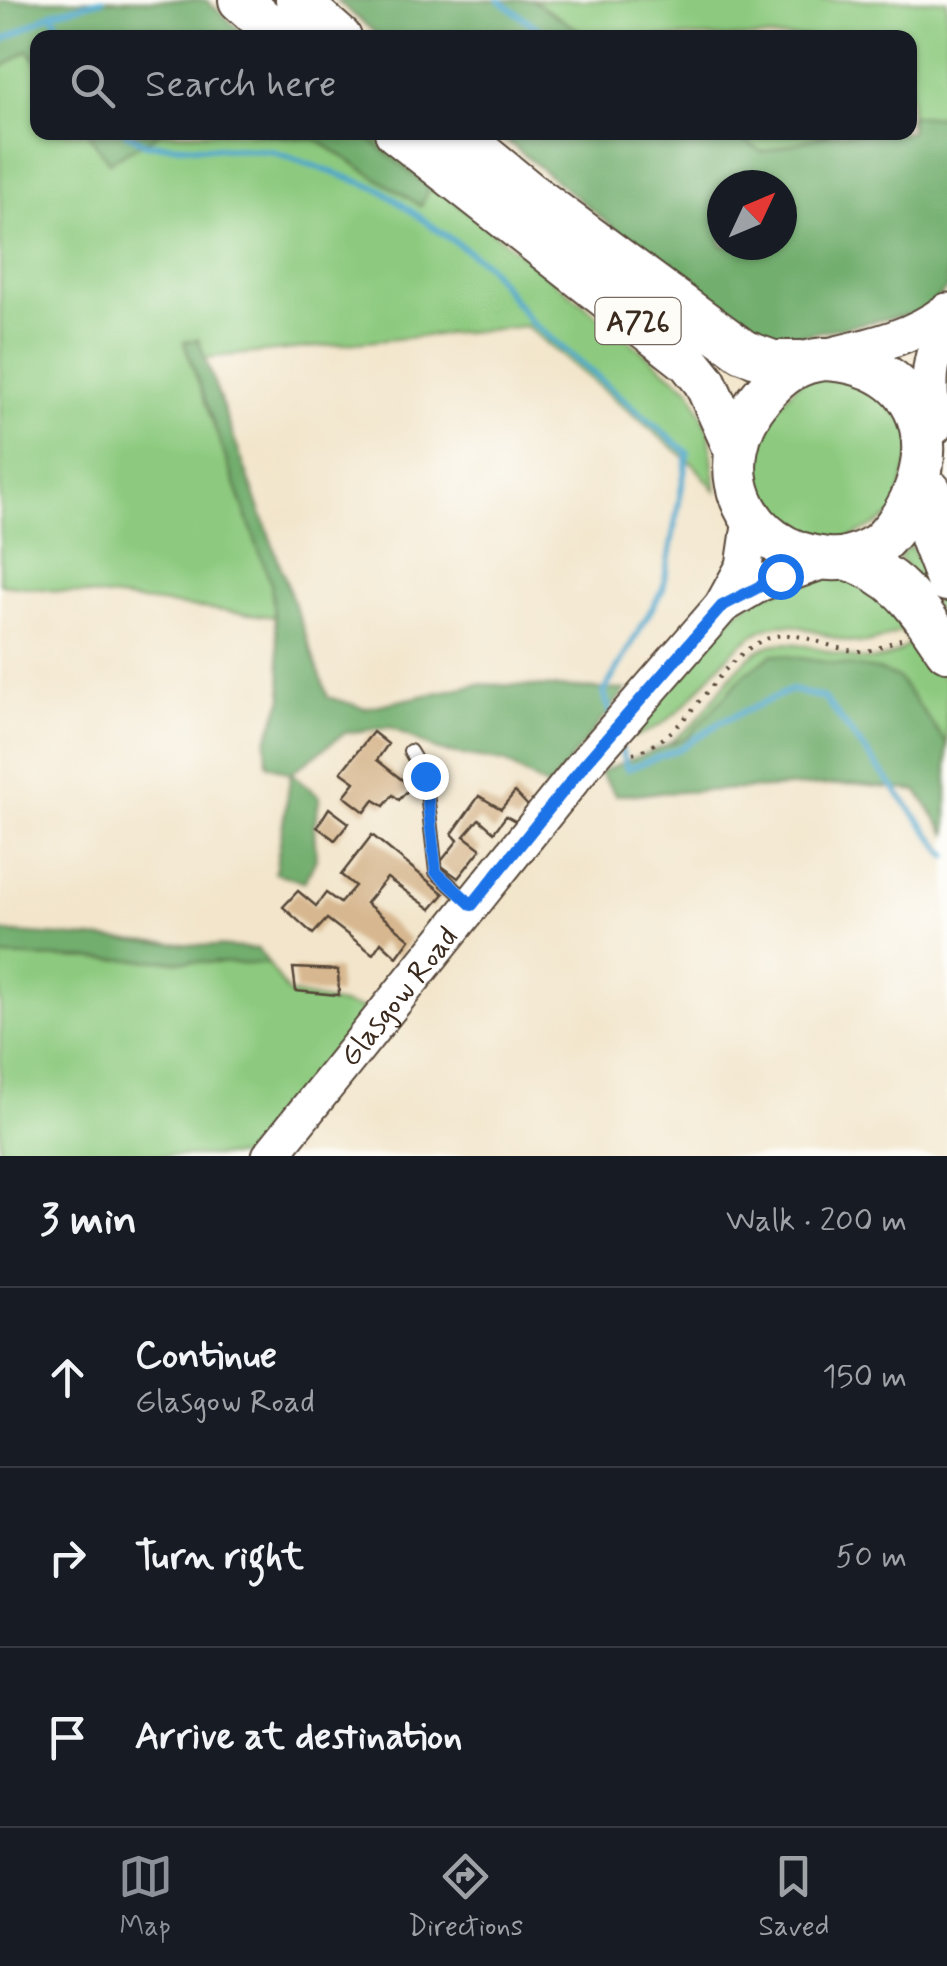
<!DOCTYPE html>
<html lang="en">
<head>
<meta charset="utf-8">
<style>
  :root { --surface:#171b24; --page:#242831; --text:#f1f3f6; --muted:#9ea1a6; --line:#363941; --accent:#8c9099 }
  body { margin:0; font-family:Mynerve,sans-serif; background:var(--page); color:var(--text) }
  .compass { position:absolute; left:707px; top:170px; width:90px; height:90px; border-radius:50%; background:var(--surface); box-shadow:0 2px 8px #0004; rotate:46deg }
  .stop { position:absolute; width:30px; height:30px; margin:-22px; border:8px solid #1a73e8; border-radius:50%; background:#fff }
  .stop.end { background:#1a73e8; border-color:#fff; box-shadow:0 2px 10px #0008 }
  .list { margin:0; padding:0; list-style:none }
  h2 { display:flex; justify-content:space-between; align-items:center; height:130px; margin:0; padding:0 40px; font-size:42px }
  h2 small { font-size:32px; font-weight:400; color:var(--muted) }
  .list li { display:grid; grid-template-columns:65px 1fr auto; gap:30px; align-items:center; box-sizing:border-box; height:180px; padding:0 40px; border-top:2px solid var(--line) }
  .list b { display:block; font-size:38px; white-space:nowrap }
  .list p { margin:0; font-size:32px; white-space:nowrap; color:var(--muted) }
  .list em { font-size:32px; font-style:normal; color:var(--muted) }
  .icon { flex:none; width:55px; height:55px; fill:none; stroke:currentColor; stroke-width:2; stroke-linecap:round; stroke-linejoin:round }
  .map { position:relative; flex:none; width:947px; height:1156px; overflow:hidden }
  .search { position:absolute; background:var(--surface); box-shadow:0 2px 8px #0004; left:30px; right:30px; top:30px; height:110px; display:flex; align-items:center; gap:25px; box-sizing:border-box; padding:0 35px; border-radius:20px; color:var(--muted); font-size:38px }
  .sheet { height:670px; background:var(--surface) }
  nav { display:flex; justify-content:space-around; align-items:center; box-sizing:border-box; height:140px; border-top:2px solid var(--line); background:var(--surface); font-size:28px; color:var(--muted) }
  nav a { display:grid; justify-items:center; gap:5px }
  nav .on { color:var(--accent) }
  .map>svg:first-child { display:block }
</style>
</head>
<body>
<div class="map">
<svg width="947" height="1156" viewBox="0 0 947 1156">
  <rect width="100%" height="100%" fill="#fdfcf7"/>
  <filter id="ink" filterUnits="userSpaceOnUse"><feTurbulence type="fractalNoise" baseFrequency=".01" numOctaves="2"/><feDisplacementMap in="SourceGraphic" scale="20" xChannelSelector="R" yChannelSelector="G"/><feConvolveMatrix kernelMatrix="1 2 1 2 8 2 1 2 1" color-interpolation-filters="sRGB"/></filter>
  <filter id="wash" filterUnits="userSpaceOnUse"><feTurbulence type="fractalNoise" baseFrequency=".0048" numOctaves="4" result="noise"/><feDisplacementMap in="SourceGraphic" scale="40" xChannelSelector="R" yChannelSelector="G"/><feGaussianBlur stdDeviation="2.25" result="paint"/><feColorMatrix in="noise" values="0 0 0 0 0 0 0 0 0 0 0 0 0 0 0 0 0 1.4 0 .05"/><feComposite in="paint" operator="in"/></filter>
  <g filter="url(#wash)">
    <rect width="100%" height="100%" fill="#f2e5cb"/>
    <!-- green -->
    <path fill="#8dca7f" stroke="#647a4e" stroke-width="2.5" d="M532 0H947V120L944 117 910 115V38L589 37Z
      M29 50 37 62 38 132 88 133 109 162 161 133 244 132 316 140 421 206 429 188 362 133H369L691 390 709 431 716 491 694 465 526 326 204 358 198 340 184 343 271 584 275 617 0 584V69Z
      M733 133H834L762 152Z
      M857 374 916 433 895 514C880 521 862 534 846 538 793 551 741 488 754 439 758 423 791 392 803 378Z
      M910 545 947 604V624L899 557Z
      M836 574 866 582 902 615 947 683V744L898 678 746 673 688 737 665 746C673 740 682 734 690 727 713 705 739 654 771 645 818 633 866 686 911 642L902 631C891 635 877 642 865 643 830 645 795 612 762 630 706 660 693 724 626 739L708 632 761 595Z
      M0 956 269 964 288 993 370 1010 251 1156H0Z"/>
    <!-- forest -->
    <path fill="#72ae6e" stroke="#566c46" stroke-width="2.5" fill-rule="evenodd" d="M0 0H206L248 37 38 38 37 62 28 50 0 69Z
      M336 0H532L589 37H380Z
      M910 115 944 117 947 121V289L923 312 792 337 756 330 613 227 497 133H733L762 152 834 133 910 132ZM722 185H782V245H722Z
      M88 133H161L109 162Z
      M245 133H362L429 188 421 206 317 140Z
      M198 339 328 697 365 708 478 684 626 690 548 788 504 762 438 751 390 727 345 733 291 773 320 797 314 826 316 859 304 882 275 873 291 774 267 764 266 742 283 698 271 584 184 342Z
      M773 654 878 670 898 678 947 744V834L917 791 852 784 616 795 599 772 688 737 746 673Z
      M0 932 258 949 269 964 0 956Z"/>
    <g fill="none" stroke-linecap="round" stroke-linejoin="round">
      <!-- stream -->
      <path stroke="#4da6ca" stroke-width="6" d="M499 0 551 38
        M52 13 65 38
        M0 42 52 13 102 0
        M125 132 145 144 271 151 380 189 486 264 531 322 688 453 663 589 604 692 611 717
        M619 743 627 769 679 749 721 722 791 690 824 698 947 856"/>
    </g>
    <g id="blocks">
      <!-- building -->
      <path fill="#d7b78f" d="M373 732 388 744 377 760 411 787 399 800 393 795 384 806 374 800 365 812 344 796 355 782 341 772Z
        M515 792 529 807 517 822 506 816 494 832 479 819 464 836 481 849 458 878 439 864 458 840 452 834 479 796 501 809Z
        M329 808 349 823 335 840 317 827Z
        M372 835 444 894 431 909 387 878 366 903 410 939 397 957 381 942 373 954 327 919 313 934 283 907 298 891 316 906 326 893 340 903 355 886 341 875Z
        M293 968 338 970 339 995 296 991Z"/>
    </g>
  </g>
  <g filter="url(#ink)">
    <use href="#blocks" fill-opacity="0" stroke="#564638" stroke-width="2.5"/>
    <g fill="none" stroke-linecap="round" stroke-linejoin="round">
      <defs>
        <path id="service" d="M410 751 425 776 436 872 470 903"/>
        <g id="secondary">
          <path d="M823 357C867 347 910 339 947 311"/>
          <path d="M934 427C928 390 926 359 947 325"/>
          <path d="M722 606 761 583 829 559"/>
          <path id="s1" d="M270 1156 584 765 722 606 744 566 751 519"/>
        </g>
        <path id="trunk" d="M240 0 283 38
          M297 0 340 38
          M396 132 689 362 705 382 735 449
          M455 132 533 196 743 351 773 362H801
          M825 359C942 365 947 479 879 544 864 553 846 561 828 559 740 551 707 462 762 396 779 375 798 361 825 359Z
          M930 491 931 538 947 580
          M847 558C900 576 917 606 947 650"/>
      </defs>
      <!-- service casing -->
      <use href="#service" stroke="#564638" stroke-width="16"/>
      <!-- secondary casing -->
      <use href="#secondary" stroke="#564638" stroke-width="39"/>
      <!-- trunk casing -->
      <use href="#trunk" stroke="#564638" stroke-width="46"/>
      <!-- path -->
      <path stroke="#564638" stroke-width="4" stroke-dasharray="2.5 8" stroke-linecap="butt" d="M633 753C690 739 714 660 766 639 799 625 830 653 864 651 875 651 890 642 901 639"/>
      <!-- service -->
      <use href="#service" stroke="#fff" stroke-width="12"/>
      <!-- secondary -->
      <use href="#secondary" stroke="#fff" stroke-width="35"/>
      <!-- trunk -->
      <use href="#trunk" stroke="#fff" stroke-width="42"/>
    </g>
  </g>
  <g fill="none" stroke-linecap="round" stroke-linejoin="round" filter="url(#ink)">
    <!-- route -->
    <path stroke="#1a73e8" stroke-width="12" d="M425 776 436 872 472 905 584 765 722 606 780 576"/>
  </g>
  <g text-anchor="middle" stroke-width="9" stroke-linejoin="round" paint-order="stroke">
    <!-- shield labels -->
    <rect fill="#fdfcf7" stroke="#75695f" stroke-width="2.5" x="595.5" y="298" width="85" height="46" rx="8"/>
    <g font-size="28" font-weight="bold" fill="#3b2a1e">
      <text x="638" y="331">A726</text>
    </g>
    <!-- street labels -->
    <g font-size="30" fill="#3b2a1e" stroke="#fdfcf7">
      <text dy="10" stroke="none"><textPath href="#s1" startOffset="205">Glasgow Road</textPath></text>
    </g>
  </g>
</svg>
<svg class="compass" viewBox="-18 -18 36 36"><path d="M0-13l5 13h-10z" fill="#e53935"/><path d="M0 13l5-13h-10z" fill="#9ea1a6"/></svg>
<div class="stop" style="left:780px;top:576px"></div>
<div class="stop end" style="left:425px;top:776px"></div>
<div class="search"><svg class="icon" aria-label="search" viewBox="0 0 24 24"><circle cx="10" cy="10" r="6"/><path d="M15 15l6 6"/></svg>Search here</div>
</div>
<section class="sheet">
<h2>3 min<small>Walk · 200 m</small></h2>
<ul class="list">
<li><svg class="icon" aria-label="ahead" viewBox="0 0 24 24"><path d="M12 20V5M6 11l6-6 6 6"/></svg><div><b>Continue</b><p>Glasgow Road</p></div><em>150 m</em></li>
<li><svg class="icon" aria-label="right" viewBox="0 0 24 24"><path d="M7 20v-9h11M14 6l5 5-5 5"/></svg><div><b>Turn right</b></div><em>50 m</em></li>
<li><svg class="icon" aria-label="arrive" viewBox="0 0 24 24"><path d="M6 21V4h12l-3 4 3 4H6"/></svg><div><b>Arrive at destination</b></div></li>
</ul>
</section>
<nav>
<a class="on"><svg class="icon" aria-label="map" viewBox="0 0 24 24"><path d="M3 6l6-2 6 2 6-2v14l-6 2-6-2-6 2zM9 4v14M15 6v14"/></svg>Map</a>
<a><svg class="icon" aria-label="directions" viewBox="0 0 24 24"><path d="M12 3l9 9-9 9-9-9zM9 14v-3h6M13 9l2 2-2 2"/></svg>Directions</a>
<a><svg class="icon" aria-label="saved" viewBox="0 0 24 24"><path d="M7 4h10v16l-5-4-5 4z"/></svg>Saved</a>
</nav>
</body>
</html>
